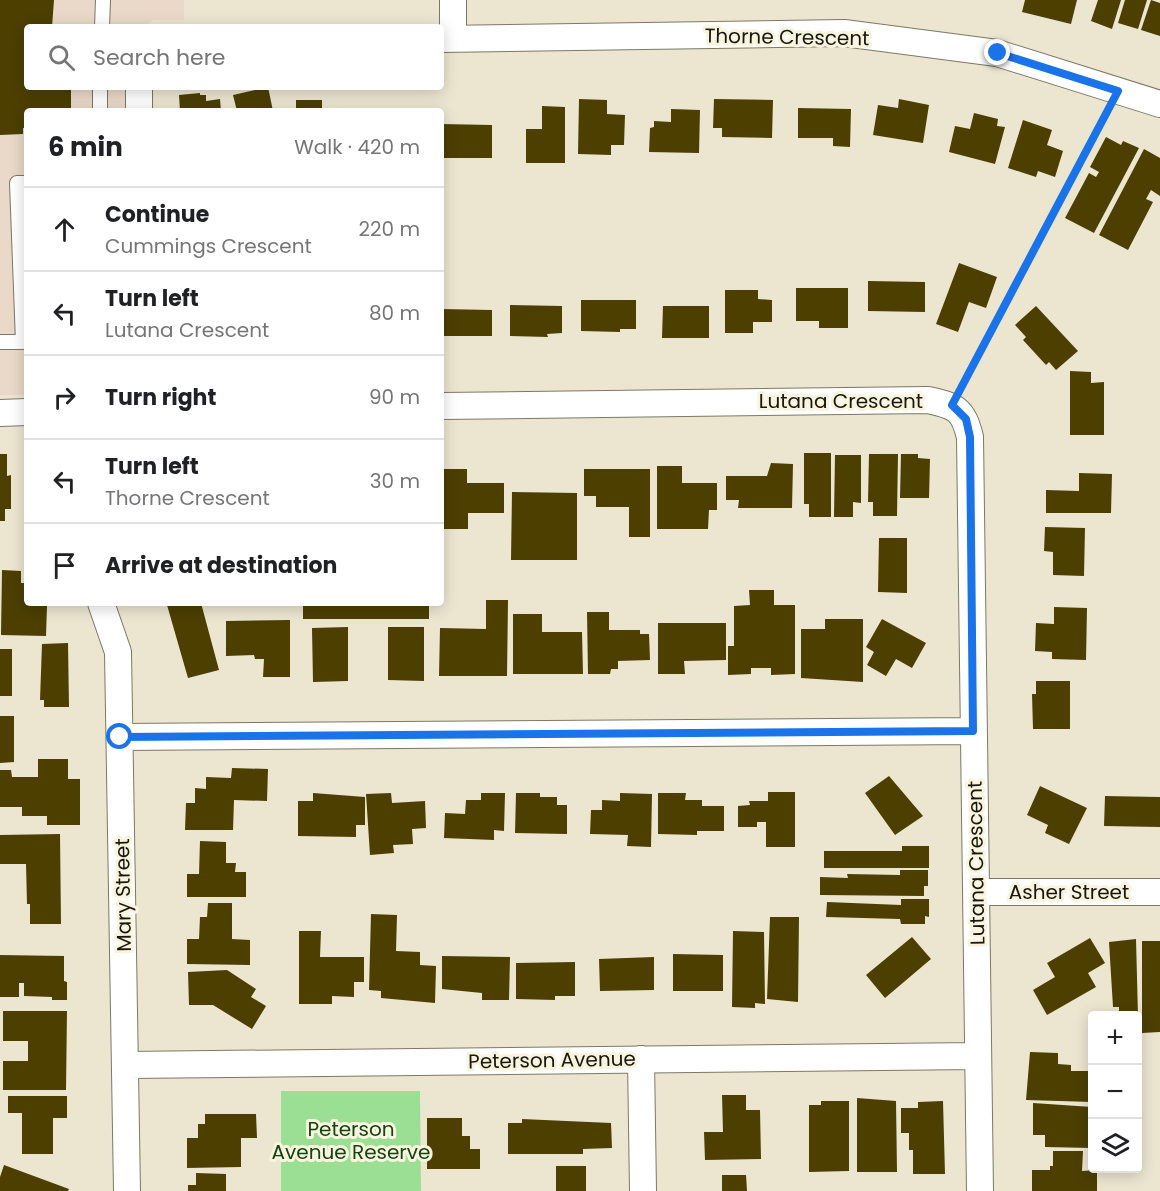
<!DOCTYPE html>
<html lang="en">
<head>
<meta charset="utf-8">
<style>
  :root { --surface:#fff; --page:#f2f2f2; --text:#202124; --muted:#757577; --line:#e0e0e0 }
  body { margin:0; font-family:Poppins,sans-serif; background:var(--page); color:var(--text) }
  .controls { position:absolute; right:18px; bottom:18px; display:grid; overflow:hidden; border-radius:6px; box-shadow:0 3px 15px #0003 }
  .controls button { width:54px; height:54px; display:grid; place-items:center; padding:0; border:0; border-bottom:2px solid var(--line); background:var(--surface); color:var(--text); font:30px sans-serif }
  .stop { position:absolute; width:18px; height:18px; margin:-14px; border:4px solid #1a73e8; border-radius:50%; background:#fff }
  .stop.end { background:#1a73e8; border-color:#fff; box-shadow:0 2px 6px #0008 }
  .list { margin:0; padding:0; list-style:none }
  h2 { display:flex; justify-content:space-between; align-items:center; height:78px; margin:0; padding:0 24px; font-size:26px }
  h2 small { font-size:20px; font-weight:400; color:var(--muted) }
  .list li { display:grid; grid-template-columns:39px 1fr auto; gap:18px; align-items:center; box-sizing:border-box; height:84px; padding:0 24px; border-top:2px solid var(--line) }
  .list b { display:block; font-size:22px; white-space:nowrap }
  .list p { margin:0; font-size:20px; white-space:nowrap; color:var(--muted) }
  .list em { font-size:20px; font-style:normal; color:var(--muted) }
  .icon { flex:none; width:33px; height:33px; fill:none; stroke:currentColor; stroke-width:2; stroke-linecap:round; stroke-linejoin:round }
  .map { position:relative; flex:none; width:1160px; height:1191px; overflow:hidden }
  .search { position:absolute; background:var(--surface); box-shadow:0 3px 15px #0003; left:24px; top:24px; width:420px; height:66px; display:flex; align-items:center; gap:15px; box-sizing:border-box; padding:0 21px; border-radius:6px; color:var(--muted); font-size:22px }
  .panel { position:absolute; background:var(--surface); box-shadow:0 3px 15px #0003; left:24px; top:108px; width:420px; height:498px; border-radius:6px }
  .map>svg:first-child { display:block }
</style>
</head>
<body>
<div class="map">
<svg width="1160" height="1191" viewBox="0 0 1160 1191">
  <rect width="100%" height="100%" fill="#ece6d1"/>
  <!-- commercial -->
  <path fill="#ead9c8" d="M0 0H184V20H153L144 27H27V87H127V111H27V395H0Z"/>
  <!-- green -->
  <path fill="#9adf94" d="M281 1091H420L421 1191H281Z"/>
  <!-- building -->
  <path fill="#4d3f00" d="M0 0H54L52 27H27V66L24 67V80H27V87H71V111H27V128H23V134L0 135Z
    M1025 0H1077L1071 24 1022 12Z
    M1098 0H1121L1112 29 1091 21Z
    M1125 0H1147L1138 29 1118 23Z
    M1151 0 1160 3V36L1141 30Z
    M268 87 273 111H237L233 95Z
    M200 93V95H206V101L220 99 221 111H180L179 95Z
    M579 99 607 100V114L625 115 624 145H611V155L578 154Z
    M714 99 773 100 772 138 722 137V128H713Z
    M899 99 929 105 923 143 873 135 878 105 898 108Z
    M296 100H322V111H296Z
    M542 106 565 107V163H526V129H542Z
    M798 108 851 109 850 147 833 146V138H798Z
    M671 109 700 110 699 153 649 152 650 128 654 127V121L671 122Z
    M974 113 998 119 997 126 1005 127 995 164 949 152 955 126 970 129Z
    M1023 120 1052 130 1047 145 1063 151 1055 177 1038 171 1036 177 1008 168Z
    M441 124 492 125V158H441Z
    M1106 137 1121 145 1123 141 1139 148 1094 233 1065 218 1089 173 1096 177 1099 172 1090 167Z
    M1144 149 1160 158V196L1151 190 1146 199 1153 202 1128 250 1099 235Z
    M959 263 997 277 986 308 969 302 958 332 936 324Z
    M868 281 925 282V312L868 311Z
    M796 288H848V328H819V321H796Z
    M725 290H758V299L772 300V322H753V333H725Z
    M581 300H636V329H620V332L581 331Z
    M510 305 562 306V333L547 334 548 337 510 336Z
    M663 306H709V338H662Z
    M1036 306 1078 351 1056 370 1049 362 1046 365 1023 340 1026 337 1015 325Z
    M441 309 492 310V336H441Z
    M1070 371 1091 372V383L1104 382V435H1070Z
    M804 453H831V517H809V504H804Z
    M0 454H7V476L11 475V509H5V521H0Z
    M869 454H898L897 516H873V502H868Z
    M901 454H918V458L930 459 929 498H900Z
    M835 455H861V503L853 502V517H834Z
    M771 463 793 464 792 508H738L739 500H726V476H767Z
    M657 466H682V483H717V510H709L708 529H657Z
    M441 469H467V483H504V513H468V529H441Z
    M584 469H650V537H629V507H596V496H584Z
    M1079 473 1112 474 1111 513H1046V490L1079 491Z
    M512 492 577 493V560H511Z
    M1045 527 1085 528 1084 576 1053 575V552L1044 551Z
    M879 538H907V593L878 592Z
    M2 570 21 571V583H27V603L47 606 46 636 1 635Z
    M749 590H774V605H795V674L771 675V668H751V674L728 675V646H734V606L750 605Z
    M486 600H508L507 676H439L440 628 486 629Z
    M173 603H201L219 670 188 678 167 605Z
    M303 603H429V619H303Z
    M1054 607 1087 608 1086 660 1052 659V652L1035 651 1036 623 1054 624Z
    M587 612H609V630H640V634H649L650 660 618 661V669H611L610 674H588Z
    M513 614H542V632H582L583 674H513Z
    M825 619H863V682L801 678V629H825Z
    M882 619 926 643 912 668 896 659 886 676 867 665 874 652 866 647Z
    M290 620V677H263L264 659H255L254 655 226 656V621Z
    M658 623H726V660L684 661 685 674H658Z
    M348 627V681L313 682 312 628Z
    M388 627H424V681L388 680Z
    M68 643 69 707H44V700H40L42 644Z
    M0 649H12V696H0Z
    M1036 681H1070V729H1033L1032 694H1036Z
    M0 716H14V762L0 763Z
    M38 759H68V779H80V825H47V816H22V807H0V770H11L12 777H38Z
    M232 768 268 769 267 801 234 800 233 830H185L186 803H195V788L206 789V777L231 778Z
    M889 776 923 816 895 835 865 793Z
    M1040 786 1087 808 1069 844 1045 833 1048 825 1027 815Z
    M768 792H795V847H766V822H757V827H738V806L750 805 749 801H768Z
    M313 793 365 797V825H356V837L298 836V801H313Z
    M391 793 392 803 425 801 426 828 412 829 413 844 393 845 394 853 370 855 366 794Z
    M481 793H505L504 831 494 830V840L444 838 445 813 465 814 466 800H481Z
    M516 793H540V797H557V805H567V834L515 833Z
    M620 793 652 794 651 847 627 846 628 835 590 834 591 810H602V800L620 801Z
    M658 793H686L685 800H702V806H724V831H697V835L658 834Z
    M1105 796 1160 797V827L1104 826Z
    M60 834 61 924H30V904H27L26 864H0V835Z
    M200 841 226 842V863H236L235 872H246V897H187V874H199Z
    M902 846H929V868H824V851H902Z
    M900 870H928V886H924V896L820 895V877L848 878 847 874 900 875Z
    M901 899H929V917L925 916V924H901L900 919 826 917 827 902 901 905Z
    M208 903H232V939L250 940V965L187 964V939H199L200 917H207Z
    M371 914 397 915 396 951 420 952V965L436 966 435 1003 381 998V991L369 990Z
    M770 917H799L798 1002 767 999Z
    M299 931H321L320 957H364V982H354V997L332 996V1004H299Z
    M733 931 764 932 765 1004 755 1003V1008L732 1007Z
    M912 937 931 959 885 998 866 975Z
    M1090 938 1105 963 1088 973 1096 987 1047 1015 1033 990 1055 977 1047 963Z
    M1136 939 1138 1016H1119V1007H1113L1109 942Z
    M1142 941H1160V1032L1142 1033Z
    M673 954 723 955V991H673Z
    M0 955 64 956V981L67 982V1000H52V997L24 996V983H19V997H0Z
    M442 956 510 957 509 1000H482V993L442 989Z
    M654 957V990L600 991 599 959Z
    M575 962V996H555V1000L516 999V963Z
    M227 970 256 989 251 997 266 1006 252 1029 213 1005H189L188 972Z
    M3 1011H67L66 1090H3V1061H28V1041H3Z
    M1030 1052 1058 1053V1064L1071 1065V1071H1092V1102L1026 1100Z
    M722 1095H746V1110H760L761 1159 705 1160 704 1132H723Z
    M8 1096H67V1118H53V1154H22V1113H8Z
    M857 1098 896 1101 897 1172H857Z
    M821 1101H849V1171L809 1172V1105H821Z
    M943 1101 945 1174H913V1150H909V1133H901V1108H918V1102Z
    M1033 1103 1092 1107V1148L1045 1147V1135H1033Z
    M205 1114H256L257 1138H241V1167L187 1168V1138H198V1124H205Z
    M427 1118H462V1136H470V1149H480V1169H427Z
    M522 1119 611 1123 612 1148 583 1149V1154H508V1123H522Z
    M1053 1151H1083L1082 1171 1097 1170V1191H1032V1170H1050V1166H1053Z
    M4 1165 69 1189 68 1191H0V1177Z
    M556 1166H586V1191H556Z
    M196 1173 226 1174V1191H188V1185H196Z
    M722 1175H746L747 1191H722Z"/>
  <g fill="none" stroke-linecap="round" stroke-linejoin="round">
    <defs>
      <path id="lane" d="M102 27 103 0
        M100 111V87
        M0 342H23L17 183H27"/>
      <path id="street" d="M453 0V39
        M441 39 844 33 997 53 1160 104
        M139 87V111
        M441 406 928 400C956 406 963 409 970 437L980 1191
        M0 413 27 412
        M101 603 118 652 127 1191
        M120 737 973 731
        M978 892H1160
        M641 1059 643 1191
        M126 1065 977 1056"/>
    </defs>
    <!-- lane casing -->
    <use href="#lane" stroke="#7d7865" stroke-width="16"/>
    <!-- street casing -->
    <use href="#street" stroke="#7d7865" stroke-width="28"/>
    <!-- path -->
    <path stroke="#8c8879" stroke-width="4" stroke-dasharray="1.5 4.5" stroke-linecap="butt" d="M962 386 1106 114"/>
    <!-- lane -->
    <use href="#lane" stroke="#fff" stroke-width="14"/>
    <!-- street -->
    <use href="#street" stroke="#fff" stroke-width="26"/>
  </g>
  <g fill="none" stroke-linecap="round" stroke-linejoin="round">
    <!-- route -->
    <path stroke="#1a73e8" stroke-width="8" d="M120 737 973 731 970 437 966 419 952 405 1118 91 998 53"/>
  </g>
  <g text-anchor="middle" stroke-width="6" stroke-linejoin="round" paint-order="stroke">
    <!-- street labels -->
    <g font-size="20" fill="#18170f" stroke="#f9f4de">
      <text transform="translate(787 37) rotate(1)" y="7">Thorne Crescent</text>
      <text x="841" y="408">Lutana Crescent</text>
      <text transform="translate(976 863) rotate(-91)" y="7">Lutana Crescent</text>
      <text x="1069" y="899">Asher Street</text>
      <text transform="translate(123 895) rotate(-91)" y="7">Mary Street</text>
      <text transform="translate(552 1060) rotate(-1)" y="7">Peterson Avenue</text>
    </g>
    <!-- park labels -->
    <g font-size="20" fill="#134411" stroke="#f9f4de">
      <text x="351" y="1136">Peterson<tspan x="351" dy="23">Avenue Reserve</tspan></text>
    </g>
  </g>
</svg>
<div class="controls">
<button>+</button>
<button>−</button>
<button><svg class="icon" aria-label="layers" viewBox="0 0 24 24"><path d="M12 4l9 5-9 5-9-5zM3 14l9 5 9-5"/></svg></button>
</div>
<div class="stop" style="left:120px;top:737px"></div>
<div class="stop end" style="left:998px;top:53px"></div>
<div class="search"><svg class="icon" aria-label="search" viewBox="0 0 24 24"><circle cx="10" cy="10" r="6"/><path d="M15 15l6 6"/></svg>Search here</div>
<section class="panel">
<h2>6 min<small>Walk · 420 m</small></h2>
<ul class="list">
<li><svg class="icon" aria-label="ahead" viewBox="0 0 24 24"><path d="M12 20V5M6 11l6-6 6 6"/></svg><div><b>Continue</b><p>Cummings Crescent</p></div><em>220 m</em></li>
<li><svg class="icon" aria-label="left" viewBox="0 0 24 24"><path d="M17 20v-9H6M10 6l-5 5 5 5"/></svg><div><b>Turn left</b><p>Lutana Crescent</p></div><em>80 m</em></li>
<li><svg class="icon" aria-label="right" viewBox="0 0 24 24"><path d="M7 20v-9h11M14 6l5 5-5 5"/></svg><div><b>Turn right</b></div><em>90 m</em></li>
<li><svg class="icon" aria-label="left" viewBox="0 0 24 24"><path d="M17 20v-9H6M10 6l-5 5 5 5"/></svg><div><b>Turn left</b><p>Thorne Crescent</p></div><em>30 m</em></li>
<li><svg class="icon" aria-label="arrive" viewBox="0 0 24 24"><path d="M6 21V4h12l-3 4 3 4H6"/></svg><div><b>Arrive at destination</b></div></li>
</ul>
</section>
</div>
</body>
</html>
